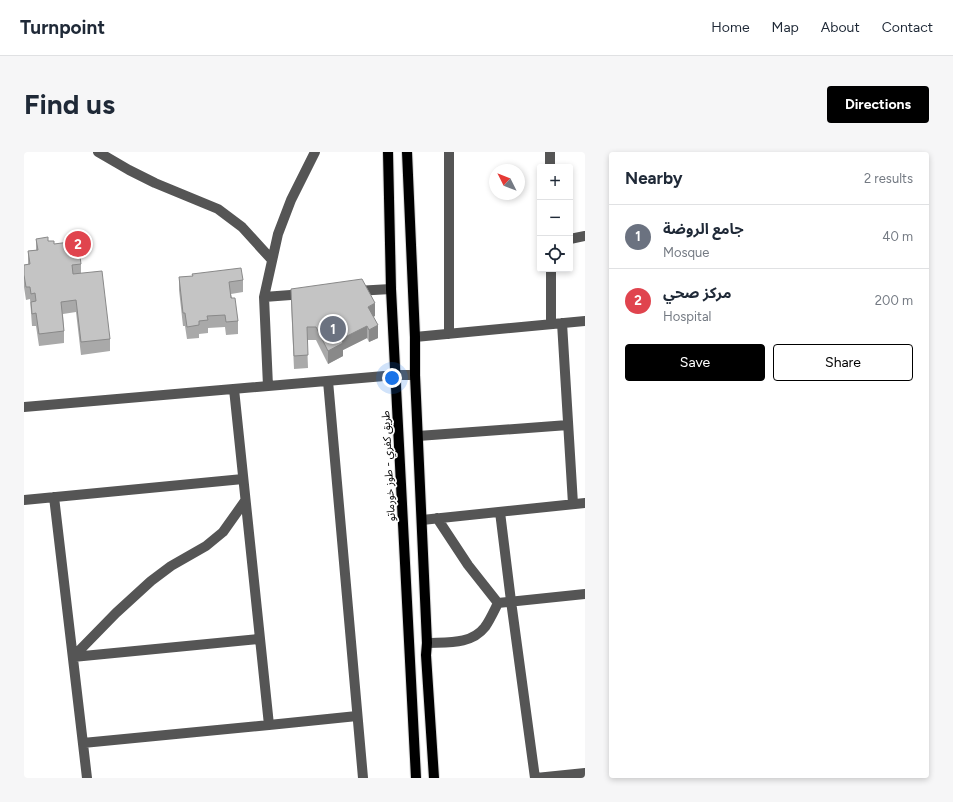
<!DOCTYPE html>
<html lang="en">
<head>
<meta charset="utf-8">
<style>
  :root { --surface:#fff; --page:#f6f6f7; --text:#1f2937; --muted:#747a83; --line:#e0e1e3; --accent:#000 }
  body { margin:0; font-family:Figtree,"Noto Sans Arabic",sans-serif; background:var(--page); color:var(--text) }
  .controls { position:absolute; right:12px; top:12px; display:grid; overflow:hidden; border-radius:4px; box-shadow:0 2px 6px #0003 }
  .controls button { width:36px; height:36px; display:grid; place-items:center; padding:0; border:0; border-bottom:1px solid var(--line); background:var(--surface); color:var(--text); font:20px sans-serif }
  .compass { position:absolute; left:465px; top:12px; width:36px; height:36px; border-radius:50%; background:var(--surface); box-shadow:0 2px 6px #0003; rotate:312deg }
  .you { position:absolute; left:368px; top:226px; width:14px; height:14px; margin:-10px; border:3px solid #fff; border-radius:50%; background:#1a73e8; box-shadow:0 0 0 6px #1a73e833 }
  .badge { display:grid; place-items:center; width:26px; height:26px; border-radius:50%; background:var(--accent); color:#fff; font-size:13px; font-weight:700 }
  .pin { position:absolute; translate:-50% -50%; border:2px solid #fff; box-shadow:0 1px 4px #0006 }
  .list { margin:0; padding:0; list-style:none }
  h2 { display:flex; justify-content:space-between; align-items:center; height:52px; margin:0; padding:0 16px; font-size:17px }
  h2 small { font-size:13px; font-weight:400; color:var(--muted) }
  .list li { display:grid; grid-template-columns:26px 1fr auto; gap:12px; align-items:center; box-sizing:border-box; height:64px; padding:0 16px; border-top:1px solid var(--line) }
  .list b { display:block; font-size:15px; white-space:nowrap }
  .list p { margin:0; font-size:13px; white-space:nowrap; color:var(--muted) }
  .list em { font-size:13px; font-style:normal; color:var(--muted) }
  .actions { display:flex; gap:8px; padding:12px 16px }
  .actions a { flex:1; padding:9px 0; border:1px solid var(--accent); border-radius:4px; text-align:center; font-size:14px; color:var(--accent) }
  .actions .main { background:var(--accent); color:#fff }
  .icon { flex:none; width:22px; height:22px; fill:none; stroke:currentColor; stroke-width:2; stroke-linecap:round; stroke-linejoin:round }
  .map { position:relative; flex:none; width:561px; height:626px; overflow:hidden; border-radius:4px }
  header { display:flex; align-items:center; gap:24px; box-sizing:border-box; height:56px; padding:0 20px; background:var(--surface); border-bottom:1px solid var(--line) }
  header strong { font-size:19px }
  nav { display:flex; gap:22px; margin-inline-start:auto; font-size:14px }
  .intro { display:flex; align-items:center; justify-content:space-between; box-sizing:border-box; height:96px; padding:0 24px }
  h1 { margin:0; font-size:28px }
  .button { padding:10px 18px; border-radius:4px; background:var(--accent); color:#fff; font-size:14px; font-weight:700 }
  main { display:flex; gap:24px; padding:0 24px }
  aside { flex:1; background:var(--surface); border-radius:4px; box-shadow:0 2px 6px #0003 }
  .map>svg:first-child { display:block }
</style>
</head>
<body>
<header>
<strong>Turnpoint</strong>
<nav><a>Home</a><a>Map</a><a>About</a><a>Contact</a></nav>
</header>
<div class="intro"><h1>Find us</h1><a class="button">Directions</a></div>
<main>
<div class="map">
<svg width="561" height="626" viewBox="0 0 561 626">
  <rect width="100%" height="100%" fill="#fff"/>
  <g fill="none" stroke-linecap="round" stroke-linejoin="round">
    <defs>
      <path id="major" d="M364 0 367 137 392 626
        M383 0 391 185V223L403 491 402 503 410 626"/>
    </defs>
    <!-- major casing -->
    <use href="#major" stroke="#dbdbdb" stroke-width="12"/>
    <!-- minor -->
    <path stroke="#555" stroke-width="10" d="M74 0 105 18 131 31 194 57 218 75 248 108
      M425 0V182
      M526 0V15
      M546 87 561 84
      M527 117V172
      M332 139 367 137
      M240 145 280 142
      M538 171 549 352
      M391 185 561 169
      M304 229 339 626
      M244 234 240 145 254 82 267 48 291 0
      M210 237 245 573
      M0 255 372 223H391
      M394 284 544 273
      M30 345 63 626
      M0 348 219 327
      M221 349 199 380 182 394 147 414 127 429 92 461 49 505 235 487
      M476 360 487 449 511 626
      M413 366 444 413 474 451 561 442
      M398 368 561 351
      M403 491C423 490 447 493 461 475 466 468 470 459 474 451
      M59 591 245 573 333 564
      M512 626 561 621"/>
    <!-- major -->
    <use href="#major" stroke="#000" stroke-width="10"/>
  </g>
  <!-- wall -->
  <path fill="#a9a9a9" d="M12 87 24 89 30 92 57 112V121L86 187V199L57 203 52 160 39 162 40 179V191L15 194 12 174H8L6 147 2 148 0 135V113L4 112V99L12 98Z
    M155 125 219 128V140L207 142 214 169V182L202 183 201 175 184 176V181L175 182V186L163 187 161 174H159L155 138Z
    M267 137 351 164 349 165 354 186 345 190 343 186 319 198V204L304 212 292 188H283L284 216 270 217 267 150Z"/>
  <!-- shaded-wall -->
  <path fill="#898989" d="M351 151V164L344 167V155Z
    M354 173V186L345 190V178Z
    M343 174V186L319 198V204L304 212V199L317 187Z"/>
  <!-- building -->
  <path fill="#c4c4c4" stroke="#898989" d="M24 85V89H30V92L54 89 57 112 48 113 49 122 78 119 86 187 57 190 52 148 37 150 40 179 15 182 12 161 8 162 7 150 12 149 11 141 7 142 6 135H2L0 123V113L6 112 4 99 14 98 12 87Z
    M217 116 219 128 205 130 207 146H211L214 169 202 170 201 163 183 164 184 168 175 169V173L163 175 161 161H159L155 125 169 124 168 122Z
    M338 127 351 151 344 155 354 173 345 178 343 174 317 187 319 191 304 199 292 175H283L284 203 270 204 267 137Z"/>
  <g text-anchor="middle" stroke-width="3.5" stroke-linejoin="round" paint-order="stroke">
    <!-- street labels -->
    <g font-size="11" fill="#000" stroke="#fff">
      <text transform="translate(364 314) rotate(-93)" y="4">طريق كفري - طوز خورماتو</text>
    </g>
  </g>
</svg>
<div class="controls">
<button>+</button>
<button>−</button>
<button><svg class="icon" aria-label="locate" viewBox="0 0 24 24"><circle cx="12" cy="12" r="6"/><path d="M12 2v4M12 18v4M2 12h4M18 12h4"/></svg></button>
</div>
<svg class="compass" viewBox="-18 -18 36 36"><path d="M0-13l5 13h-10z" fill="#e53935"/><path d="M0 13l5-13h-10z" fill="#747a83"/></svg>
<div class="you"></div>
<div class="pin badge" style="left:309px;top:177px;background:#6b7280">1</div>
<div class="pin badge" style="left:54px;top:92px;background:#e0444e">2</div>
</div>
<aside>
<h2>Nearby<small>2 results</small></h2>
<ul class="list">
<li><span class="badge" style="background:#6b7280">1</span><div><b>جامع الروضة</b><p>Mosque</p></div><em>40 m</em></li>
<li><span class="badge" style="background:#e0444e">2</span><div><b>مركز صحي</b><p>Hospital</p></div><em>200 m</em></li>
</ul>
<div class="actions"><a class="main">Save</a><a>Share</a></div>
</aside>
</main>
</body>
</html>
